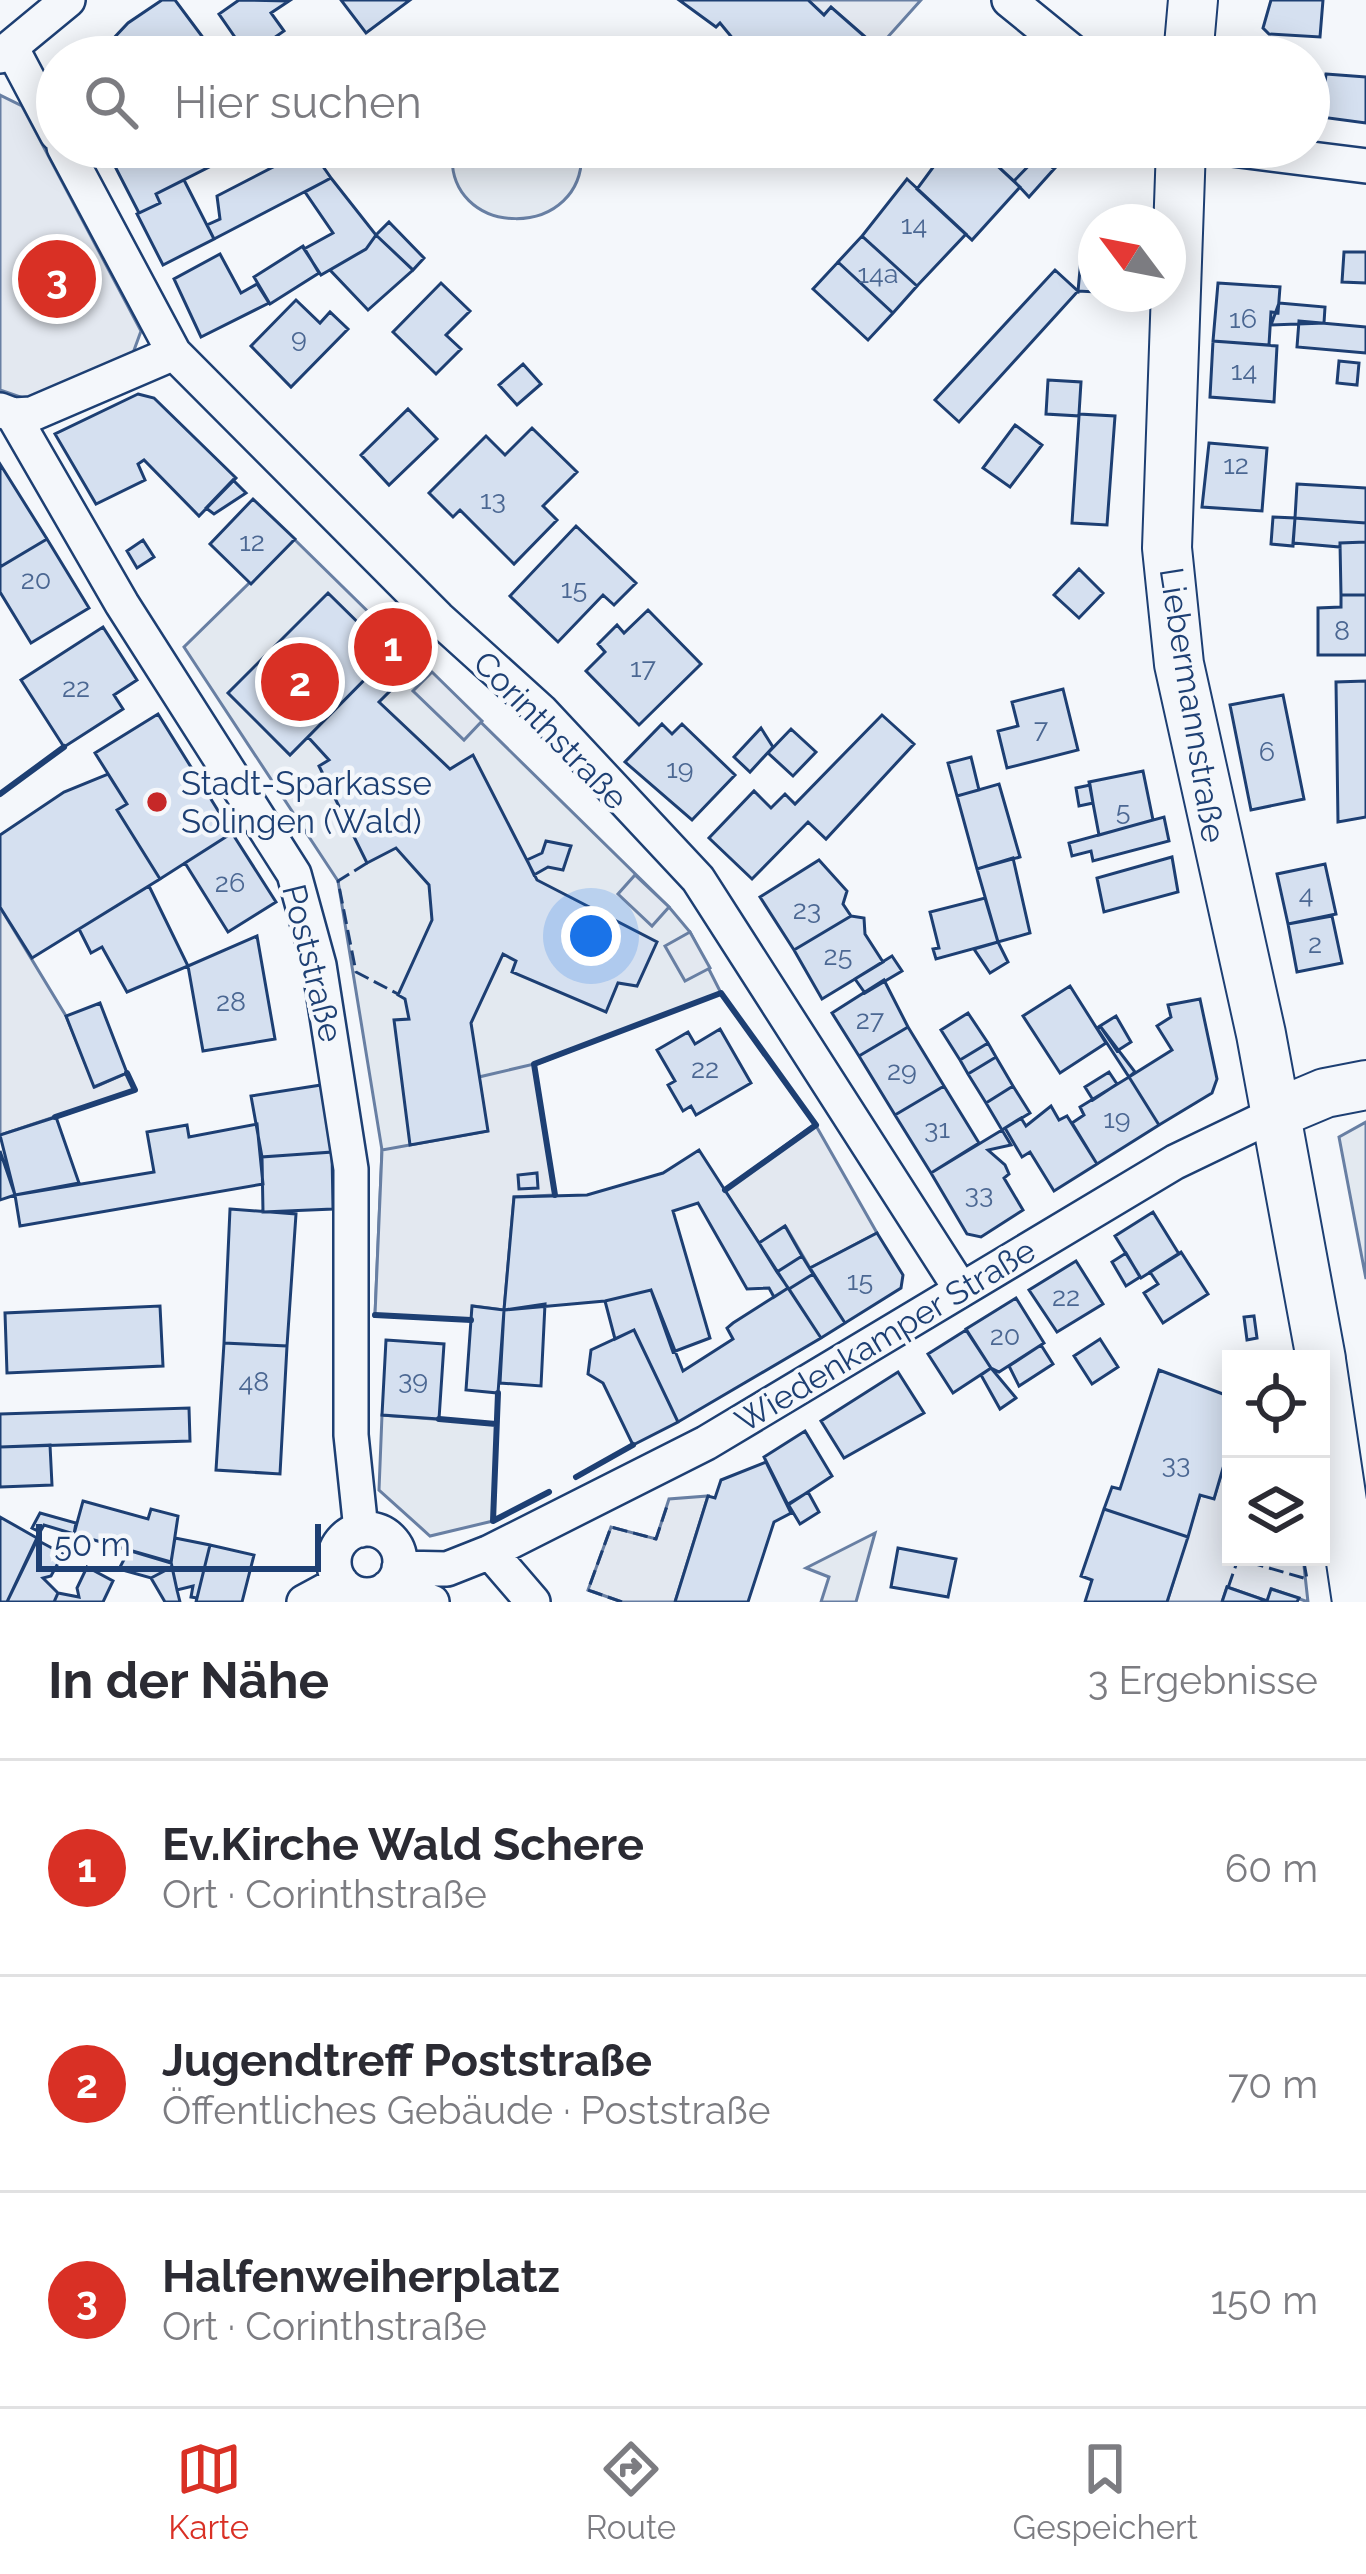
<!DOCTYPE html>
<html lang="de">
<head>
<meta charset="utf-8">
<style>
  :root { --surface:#fff; --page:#f7f7f7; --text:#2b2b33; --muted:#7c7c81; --line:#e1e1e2; --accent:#d93025 }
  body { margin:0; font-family:Raleway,sans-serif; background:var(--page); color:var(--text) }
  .controls { position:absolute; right:36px; bottom:36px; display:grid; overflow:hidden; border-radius:0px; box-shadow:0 6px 30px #0003 }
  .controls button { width:108px; height:108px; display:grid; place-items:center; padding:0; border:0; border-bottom:3px solid var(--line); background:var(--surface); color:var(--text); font:60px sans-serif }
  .compass { position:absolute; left:1078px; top:204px; width:108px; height:108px; border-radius:50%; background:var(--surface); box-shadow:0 6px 30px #0003; rotate:302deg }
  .scale { position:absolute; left:36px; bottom:30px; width:285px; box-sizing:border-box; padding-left:12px; border:6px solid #1d3f73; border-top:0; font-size:33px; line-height:42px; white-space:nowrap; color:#1d3f73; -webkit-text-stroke:9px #f4f7fb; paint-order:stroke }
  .you { position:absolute; left:591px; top:936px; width:42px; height:42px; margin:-30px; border:9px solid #fff; border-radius:50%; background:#1a73e8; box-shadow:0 0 0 18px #1a73e833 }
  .badge { display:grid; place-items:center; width:78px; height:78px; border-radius:50%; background:var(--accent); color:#fff; font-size:39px; font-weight:700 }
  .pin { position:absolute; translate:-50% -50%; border:6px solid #fff; box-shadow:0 3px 12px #0006 }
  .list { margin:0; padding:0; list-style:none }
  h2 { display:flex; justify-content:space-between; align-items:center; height:156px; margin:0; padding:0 48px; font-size:51px }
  h2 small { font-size:39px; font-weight:400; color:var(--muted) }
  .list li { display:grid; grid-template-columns:78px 1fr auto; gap:36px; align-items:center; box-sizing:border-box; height:216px; padding:0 48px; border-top:3px solid var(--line) }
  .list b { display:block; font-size:45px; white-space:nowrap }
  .list p { margin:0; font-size:39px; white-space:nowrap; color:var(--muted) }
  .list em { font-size:39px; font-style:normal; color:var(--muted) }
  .icon { flex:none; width:66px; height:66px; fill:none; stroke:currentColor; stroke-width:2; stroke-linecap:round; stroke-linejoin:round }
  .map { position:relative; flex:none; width:1366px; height:1602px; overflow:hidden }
  .search { position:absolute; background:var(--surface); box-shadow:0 6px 30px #0003; left:36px; right:36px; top:36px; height:132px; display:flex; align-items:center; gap:30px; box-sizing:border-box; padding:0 42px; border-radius:66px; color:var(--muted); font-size:45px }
  .sheet { height:804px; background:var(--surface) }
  nav { display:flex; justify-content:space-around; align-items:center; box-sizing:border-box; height:168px; border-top:3px solid var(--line); background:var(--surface); font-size:33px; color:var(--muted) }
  nav a { display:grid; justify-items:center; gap:6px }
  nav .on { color:var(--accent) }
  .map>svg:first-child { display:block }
</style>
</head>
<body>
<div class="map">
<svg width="1366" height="1602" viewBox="0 0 1366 1602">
  <rect width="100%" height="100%" fill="#f4f7fb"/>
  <!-- green -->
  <path fill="#e3e9f0" stroke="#687fa3" stroke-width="3" d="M453 147H581C591 243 440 242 453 147Z
    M294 539 669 907 690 932 721 993 534 1065 555 1195 514 1197 504 1310 473 1306 471 1320 375 1315 382 1150 338 881 184 647Z
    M1366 1122V1279L1339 1137Z
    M382 1415 496 1424 493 1521 430 1536 379 1490Z
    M875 1533 856 1602H821L829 1577 806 1568Z"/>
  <!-- parking -->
  <path fill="#e3e8f0" stroke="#687fa3" stroke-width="3" d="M808 0H921L878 48 831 7 824 15Z
    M0 95 22 106 141 331 133 353 26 399 0 390Z
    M432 672 482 721 464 740 413 691Z
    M635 875 669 907 652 926 618 894Z
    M0 907 66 1016 95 1087 127 1073 135 1090 0 1135Z
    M690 932 710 968 685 981 665 946Z
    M534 1064 555 1195 514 1197 504 1310 473 1306 471 1320 375 1315 382 1150 487 1131 479 1077Z
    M815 1124 877 1233 810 1268 786 1227 759 1243 724 1190Z
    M1231 1441V1557H1303L1308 1602 1272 1589 1267 1601 1227 1587 1222 1602H1167L1200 1495 1214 1498Z
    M708 1496 675 1602H622L588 1590 611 1527 656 1539 669 1499Z"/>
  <!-- building -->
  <path fill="#d5e0f0" stroke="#1d3f73" stroke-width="3" d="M162 0H175L213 51 208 48 196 57H96L128 23Z
    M239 0 289 1 271 13 284 31 248 56 219 14Z
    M341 0H410L366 33Z
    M679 0H808L824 15 831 7 888 57H748L720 23 716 27Z
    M1271 0H1323L1320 37 1269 34 1263 28Z
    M1326 74 1366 77V123L1321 117Z
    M105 147H199L209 167 156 194 160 203 139 213Z
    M948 147H977L1020 187 972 240 917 189Z
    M977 147H1030L1039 155 1014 181Z
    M1046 147H1074L1054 169 1039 155Z
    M310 148 331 178 214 239 207 225 220 219 217 196Z
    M1039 155 1054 169 1029 197 1014 181Z
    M331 178 376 235 366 249 321 275 304 249 333 233 305 192Z
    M907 179 966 234 917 286 862 236Z
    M184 180 214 239 163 265 137 214 160 203 156 194Z
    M389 222 424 258 413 270 376 235Z
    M376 235 413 270 368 310 330 270 366 249Z
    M862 236 917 286 893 313 838 262Z
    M303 246 319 273 270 304 254 277Z
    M1344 252H1366V283L1342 282Z
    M220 254 241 293 257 284 269 303 201 337 174 279Z
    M1081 259 1096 260V292L1078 291 959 422 935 400 1055 270 1078 291Z
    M838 262 893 313 868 340 813 289Z
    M441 283 470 311 446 335 461 349 436 374 393 332Z
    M1218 283 1280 287 1278 313 1271 312 1269 345 1213 341Z
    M296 300 320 323 330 312 348 329 291 387 251 346Z
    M1279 303 1325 307 1324 323 1271 325Z
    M1299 321 1366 327V353L1297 347Z
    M1213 341 1277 346 1274 402 1210 397Z
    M1339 361 1359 363 1357 385 1337 383Z
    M523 364 541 384 517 405 499 385Z
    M1048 380 1081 382 1079 414 1115 416 1107 525 1072 523 1079 416 1046 414Z
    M138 394 154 398 236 478 199 516 144 460 138 464 145 480 96 504 55 434Z
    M408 409 437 439 389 485 361 455Z
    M1015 425 1042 445 1010 487 983 468Z
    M532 428 577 472 543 506 557 520 514 564 460 510 453 517 429 493 486 436 505 455Z
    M1209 443 1267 448 1262 511 1202 507Z
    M0 464 47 539 0 567Z
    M233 480 246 493 214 514 206 508Z
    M1297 484 1366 488V523L1295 518Z
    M253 499 295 539 251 584 210 544Z
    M1273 517 1295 518 1293 546 1271 544Z
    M1295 518 1366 523V542L1340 543V547L1293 543Z
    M576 526 636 583 614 605 603 595 558 642 510 596Z
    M47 539 89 608 31 643 0 592V567Z
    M143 540 154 557 137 568 127 551Z
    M1366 542V595H1341L1340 543Z
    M1079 569 1103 593 1079 618 1054 595Z
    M328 593 390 654 290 755 228 693Z
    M1341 595H1366V655H1318V608L1341 607Z
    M648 610 701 664 639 725 586 671 605 652 598 644 617 625 624 633Z
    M103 627 137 680 114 695 123 709 64 747 21 680Z
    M372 672 392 689 379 702 450 769 473 755 537 880 657 942 637 986 618 983 606 1012 512 972 516 961 503 954 471 1023 488 1131 410 1145 394 1020 409 1019 405 999 398 995 432 920 429 885 396 848 367 863 319 766 329 760 308 737Z
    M1366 681V817L1338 822 1336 682Z
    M1063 689 1078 750 1007 768 998 731 1018 726 1012 702Z
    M1283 695 1304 799 1251 810 1230 705Z
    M158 714 232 833 160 879 117 810 127 804 95 753Z
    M882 715 914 744 826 839 808 822 752 879 709 838 754 791 771 808 785 794 795 804Z
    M662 724 672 734 682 724 735 775 692 820 625 762Z
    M761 728 773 747 750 772 734 757Z
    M791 729 816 752 793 776 768 753Z
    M971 757 979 790 957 796 948 763Z
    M1143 771 1153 820 1099 835 1089 782Z
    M108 774 127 804 117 810 160 879 32 958 0 907V835L64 792Z
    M999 784 1020 857 977 869 957 796Z
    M1090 785 1093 803 1079 806 1076 788Z
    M1164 817 1169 841 1093 861 1091 851 1072 856 1069 843Z
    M232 833 276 902 228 932 185 863Z
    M546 841 571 846 563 870 548 867 534 875 527 860 542 853Z
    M1172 857 1178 892 1104 912 1097 878Z
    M1013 858 1030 933 998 942 977 869Z
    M819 860 847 891 843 904 851 916 794 950 760 897Z
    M1325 864 1336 914 1288 924 1277 874Z
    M149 886 188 966 127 992 102 947 91 953 79 929Z
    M985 898 998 942 936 959 933 949 939 948 930 912Z
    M851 916 864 918 865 934 883 962 822 999 794 950Z
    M1332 916 1342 963 1297 972 1288 924Z
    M257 936 275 1039 203 1051 188 966Z
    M998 942 1008 962 990 973 974 949Z
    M892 956 902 971 865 993 855 979Z
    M884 980 908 1027 859 1056 832 1013Z
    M1070 986 1106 1043 1060 1073 1023 1016Z
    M1200 999 1217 1079 1212 1093 1159 1125 1129 1077 1172 1050 1157 1026 1171 1017 1168 1005Z
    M100 1003 127 1073 94 1087 66 1016Z
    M968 1013 988 1043 960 1060 941 1030Z
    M1116 1016 1131 1042 1117 1051 1100 1026Z
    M1100 1026 1135 1072 1129 1077 1097 1028Z
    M908 1027 944 1086 895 1115 859 1056Z
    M720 1029 751 1083 696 1115 691 1106 683 1111 668 1085 675 1081 657 1050 688 1032 695 1044Z
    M988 1043 996 1057 968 1074 960 1060Z
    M996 1057 1013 1086 986 1103 968 1074Z
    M1109 1072 1117 1084 1093 1100 1085 1087Z
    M1129 1077 1159 1125 1097 1164 1072 1123 1084 1115 1080 1107Z
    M321 1085 332 1152 262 1157 251 1096Z
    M944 1086 979 1143 931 1173 895 1115Z
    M1013 1086 1030 1113 1002 1130 986 1103Z
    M1051 1106 1059 1120 1067 1116 1097 1164 1054 1191 1030 1152 1022 1157 1005 1128 1021 1118 1026 1126Z
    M56 1117 79 1183 15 1195 0 1135Z
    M257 1124 263 1184 20 1226 15 1195 154 1172 147 1132 187 1125 189 1137Z
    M1002 1130 1011 1145 988 1150 1005 1165 1009 1174 1004 1178 1023 1210 981 1237 967 1234 931 1173Z
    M699 1150 788 1288 774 1297 769 1288 747 1289 698 1203 673 1211 710 1338 673 1352 651 1290 605 1301 504 1310 514 1197 587 1195 663 1173Z
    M0 1151 15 1195 0 1200Z
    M332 1152 333 1209 263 1212 262 1157Z
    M537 1173 538 1188 519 1189 518 1175Z
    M230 1209 296 1214 287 1346 224 1343Z
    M1153 1212 1179 1254 1141 1278 1115 1236Z
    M785 1226 802 1256 777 1272 759 1243Z
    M877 1233 903 1275 901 1288 845 1323 810 1268Z
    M1181 1252 1208 1294 1163 1323 1144 1293 1158 1284 1150 1272Z
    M1126 1253 1140 1277 1126 1286 1112 1262Z
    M802 1256 813 1274 789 1289 777 1272Z
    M1076 1261 1103 1304 1057 1332 1029 1290Z
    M813 1274 845 1323 821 1338 789 1289Z
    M788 1288 821 1338 678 1422 634 1330 615 1339 605 1301 651 1290 683 1371 733 1339 727 1328 733 1323Z
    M1016 1298 1044 1343 999 1372 991 1368 966 1329Z
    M545 1304 541 1386 500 1383 504 1310Z
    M160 1306 163 1366 7 1373 5 1313Z
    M472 1306 504 1310 498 1393 466 1390Z
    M1254 1316 1257 1338 1247 1340 1244 1317Z
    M634 1330 678 1422 633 1445 603 1383 588 1374 591 1350Z
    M966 1330 991 1368 953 1393 928 1354Z
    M1100 1339 1118 1367 1092 1384 1074 1356Z
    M386 1340 444 1344 439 1419 382 1415Z
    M224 1343 287 1346 280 1474 216 1470Z
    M1041 1345 1053 1364 1019 1386 1009 1366Z
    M991 1368 1016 1398 1000 1409 981 1375Z
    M1159 1370 1231 1397 1226 1422 1231 1424V1441L1214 1499 1200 1495 1188 1537 1104 1509 1112 1487 1120 1489Z
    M898 1372 924 1413 844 1458 821 1421Z
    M189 1408 190 1441 0 1447V1414Z
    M805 1431 832 1476 788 1505 764 1457Z
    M50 1445 52 1485 0 1487V1447Z
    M766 1462 791 1513 774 1522 748 1602H675L708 1496 715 1498 721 1480Z
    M808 1492 819 1512 800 1524 788 1504Z
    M83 1501 148 1519 151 1509 178 1516 171 1563 74 1534Z
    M1104 1509 1188 1537 1167 1602H1085L1092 1580 1081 1576Z
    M40 1513 76 1523 74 1534 44 1525 40 1532 32 1528Z
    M0 1517 37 1538 7 1602H0Z
    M175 1538 210 1545 197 1598 191 1597 193 1586 177 1590 171 1562Z
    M37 1540 63 1554 51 1576 43 1578 58 1593 54 1602H7Z
    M210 1545 254 1555 242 1602H196Z
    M898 1548 956 1559 948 1597 891 1587Z
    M129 1550 171 1562 172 1567 151 1578 119 1569Z
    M87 1567 113 1581 103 1602H54L58 1593 79 1597 77 1588Z
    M172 1567 177 1590 180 1602H165L151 1578Z
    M1227 1587 1267 1601 1271 1589 1299 1598 1297 1602H1222Z"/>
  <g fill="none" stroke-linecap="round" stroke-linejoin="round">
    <defs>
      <path id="street" d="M1009 0 1079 57
        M11 47 57 134
        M0 56 68 0
        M64 147 174 353 438 618 541 711 698 879 960 1288
        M1216 147 1366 166
        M0 410 13 415 122 604 294 874 319 965 351 1169V1435L361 1530
        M13 415 32 414 174 353
        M334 1562a33 33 0 1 1 66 0a33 33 0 1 1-66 0Z
        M490 1552 533 1602
        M399 1568 447 1569 490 1552 706 1443 1175 1162 1275 1114
        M388 1587 432 1602
        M304 1602 341 1582"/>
      <path id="secondary" d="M1188 57 1193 0
        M1181 147 1167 548 1179 664 1261 1034 1321 1359
        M1275 1114 1325 1093 1366 1085
        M1321 1360 1357 1602"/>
    </defs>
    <!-- street casing -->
    <use href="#street" stroke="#1d3f73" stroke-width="38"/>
    <!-- secondary casing -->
    <use href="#secondary" stroke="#1d3f73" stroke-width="52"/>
    <!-- street -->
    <use href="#street" stroke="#f4f7fb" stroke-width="33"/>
    <!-- secondary -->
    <use href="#secondary" stroke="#f4f7fb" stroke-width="48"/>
    <!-- fence -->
    <path stroke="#1d3f73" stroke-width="3" stroke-dasharray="15 6" stroke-linecap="butt" d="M367 863 338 881 356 972 398 994
      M1228 1588 1238 1559 1307 1579 1303 1557
      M622 1602 588 1590 611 1527 656 1539 667 1506"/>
    <!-- wall -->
    <path stroke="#1d3f73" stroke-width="6" d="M0 794 64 747
      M55 1117 135 1090 127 1073
      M555 1195 534 1064 721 993 816 1125 725 1190
      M375 1315 471 1320
      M498 1393 493 1521 549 1492
      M439 1419 496 1424
      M576 1477 633 1445"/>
  </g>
  <!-- markers -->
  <circle fill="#c62828" stroke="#f4f7fb" stroke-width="4.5" cx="157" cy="802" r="12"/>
  <g text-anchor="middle" stroke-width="9" stroke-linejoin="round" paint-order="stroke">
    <!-- number labels -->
    <g font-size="27" fill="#4b6792">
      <text x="914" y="234">14</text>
      <text x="878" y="283">14a</text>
      <text x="1243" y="328">16</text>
      <text x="299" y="347">9</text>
      <text x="1244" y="380">14</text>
      <text x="1236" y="474">12</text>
      <text x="493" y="509">13</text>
      <text x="252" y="551">12</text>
      <text x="36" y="589">20</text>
      <text x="574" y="598">15</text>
      <text x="1342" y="640">8</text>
      <text x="643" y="677">17</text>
      <text x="76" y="697">22</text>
      <text x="1041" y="738">7</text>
      <text x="1267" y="761">6</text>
      <text x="680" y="778">19</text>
      <text x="1123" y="820">5</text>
      <text x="230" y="892">26</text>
      <text x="1306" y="903">4</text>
      <text x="807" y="919">23</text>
      <text x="1315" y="953">2</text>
      <text x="838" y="965">25</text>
      <text x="231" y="1011">28</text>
      <text x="870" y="1029">27</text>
      <text x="705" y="1078">22</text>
      <text x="902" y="1080">29</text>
      <text x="1117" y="1128">19</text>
      <text x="937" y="1138">31</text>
      <text x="979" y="1203">33</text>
      <text x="860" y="1290">15</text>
      <text x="1066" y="1306">22</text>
      <text x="1005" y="1345">20</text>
      <text x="413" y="1389">39</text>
      <text x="254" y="1391">48</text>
      <text x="1176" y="1473">33</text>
    </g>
    <!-- street labels -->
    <g font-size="33" fill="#1d3f73" stroke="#f4f7fb">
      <text transform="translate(1193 705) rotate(81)" y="12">Liebermannstraße</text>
      <text transform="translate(551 730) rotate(46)" y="12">Corinthstraße</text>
      <text transform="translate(313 963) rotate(76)" y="12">Poststraße</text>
      <text transform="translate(885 1335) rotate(-31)" y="12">Wiedenkamper Straße</text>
    </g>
    <!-- poi labels -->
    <g font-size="33" fill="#1d3f73" stroke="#f4f7fb" text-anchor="start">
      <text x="181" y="795">Stadt-Sparkasse<tspan x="181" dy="38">Solingen (Wald)</tspan></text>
    </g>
  </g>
</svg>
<div class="controls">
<button><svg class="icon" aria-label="locate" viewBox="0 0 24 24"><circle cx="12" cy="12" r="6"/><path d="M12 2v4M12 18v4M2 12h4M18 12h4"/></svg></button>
<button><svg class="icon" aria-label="layers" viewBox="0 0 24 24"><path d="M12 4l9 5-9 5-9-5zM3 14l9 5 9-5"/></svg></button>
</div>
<svg class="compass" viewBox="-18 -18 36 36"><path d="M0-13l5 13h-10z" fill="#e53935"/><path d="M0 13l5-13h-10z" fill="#7c7c81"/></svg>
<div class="scale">50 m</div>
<div class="you"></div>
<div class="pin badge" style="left:393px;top:647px">1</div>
<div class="pin badge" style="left:300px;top:682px">2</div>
<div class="pin badge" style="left:57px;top:279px">3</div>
<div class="search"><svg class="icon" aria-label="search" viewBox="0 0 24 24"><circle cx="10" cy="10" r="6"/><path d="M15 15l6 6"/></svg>Hier suchen</div>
</div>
<section class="sheet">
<h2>In der Nähe<small>3 Ergebnisse</small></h2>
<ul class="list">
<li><span class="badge">1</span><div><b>Ev.Kirche Wald Schere</b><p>Ort · Corinthstraße</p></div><em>60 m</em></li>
<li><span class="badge">2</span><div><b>Jugendtreff Poststraße</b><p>Öffentliches Gebäude · Poststraße</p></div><em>70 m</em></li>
<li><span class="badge">3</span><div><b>Halfenweiherplatz</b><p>Ort · Corinthstraße</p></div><em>150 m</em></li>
</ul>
</section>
<nav>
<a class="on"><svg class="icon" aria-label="map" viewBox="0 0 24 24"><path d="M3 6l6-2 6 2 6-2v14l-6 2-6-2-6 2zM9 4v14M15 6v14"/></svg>Karte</a>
<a><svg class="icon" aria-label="directions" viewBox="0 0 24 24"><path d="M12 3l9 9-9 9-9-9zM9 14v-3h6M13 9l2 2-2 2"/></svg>Route</a>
<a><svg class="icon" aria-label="saved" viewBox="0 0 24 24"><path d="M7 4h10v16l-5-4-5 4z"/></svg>Gespeichert</a>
</nav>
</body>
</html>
